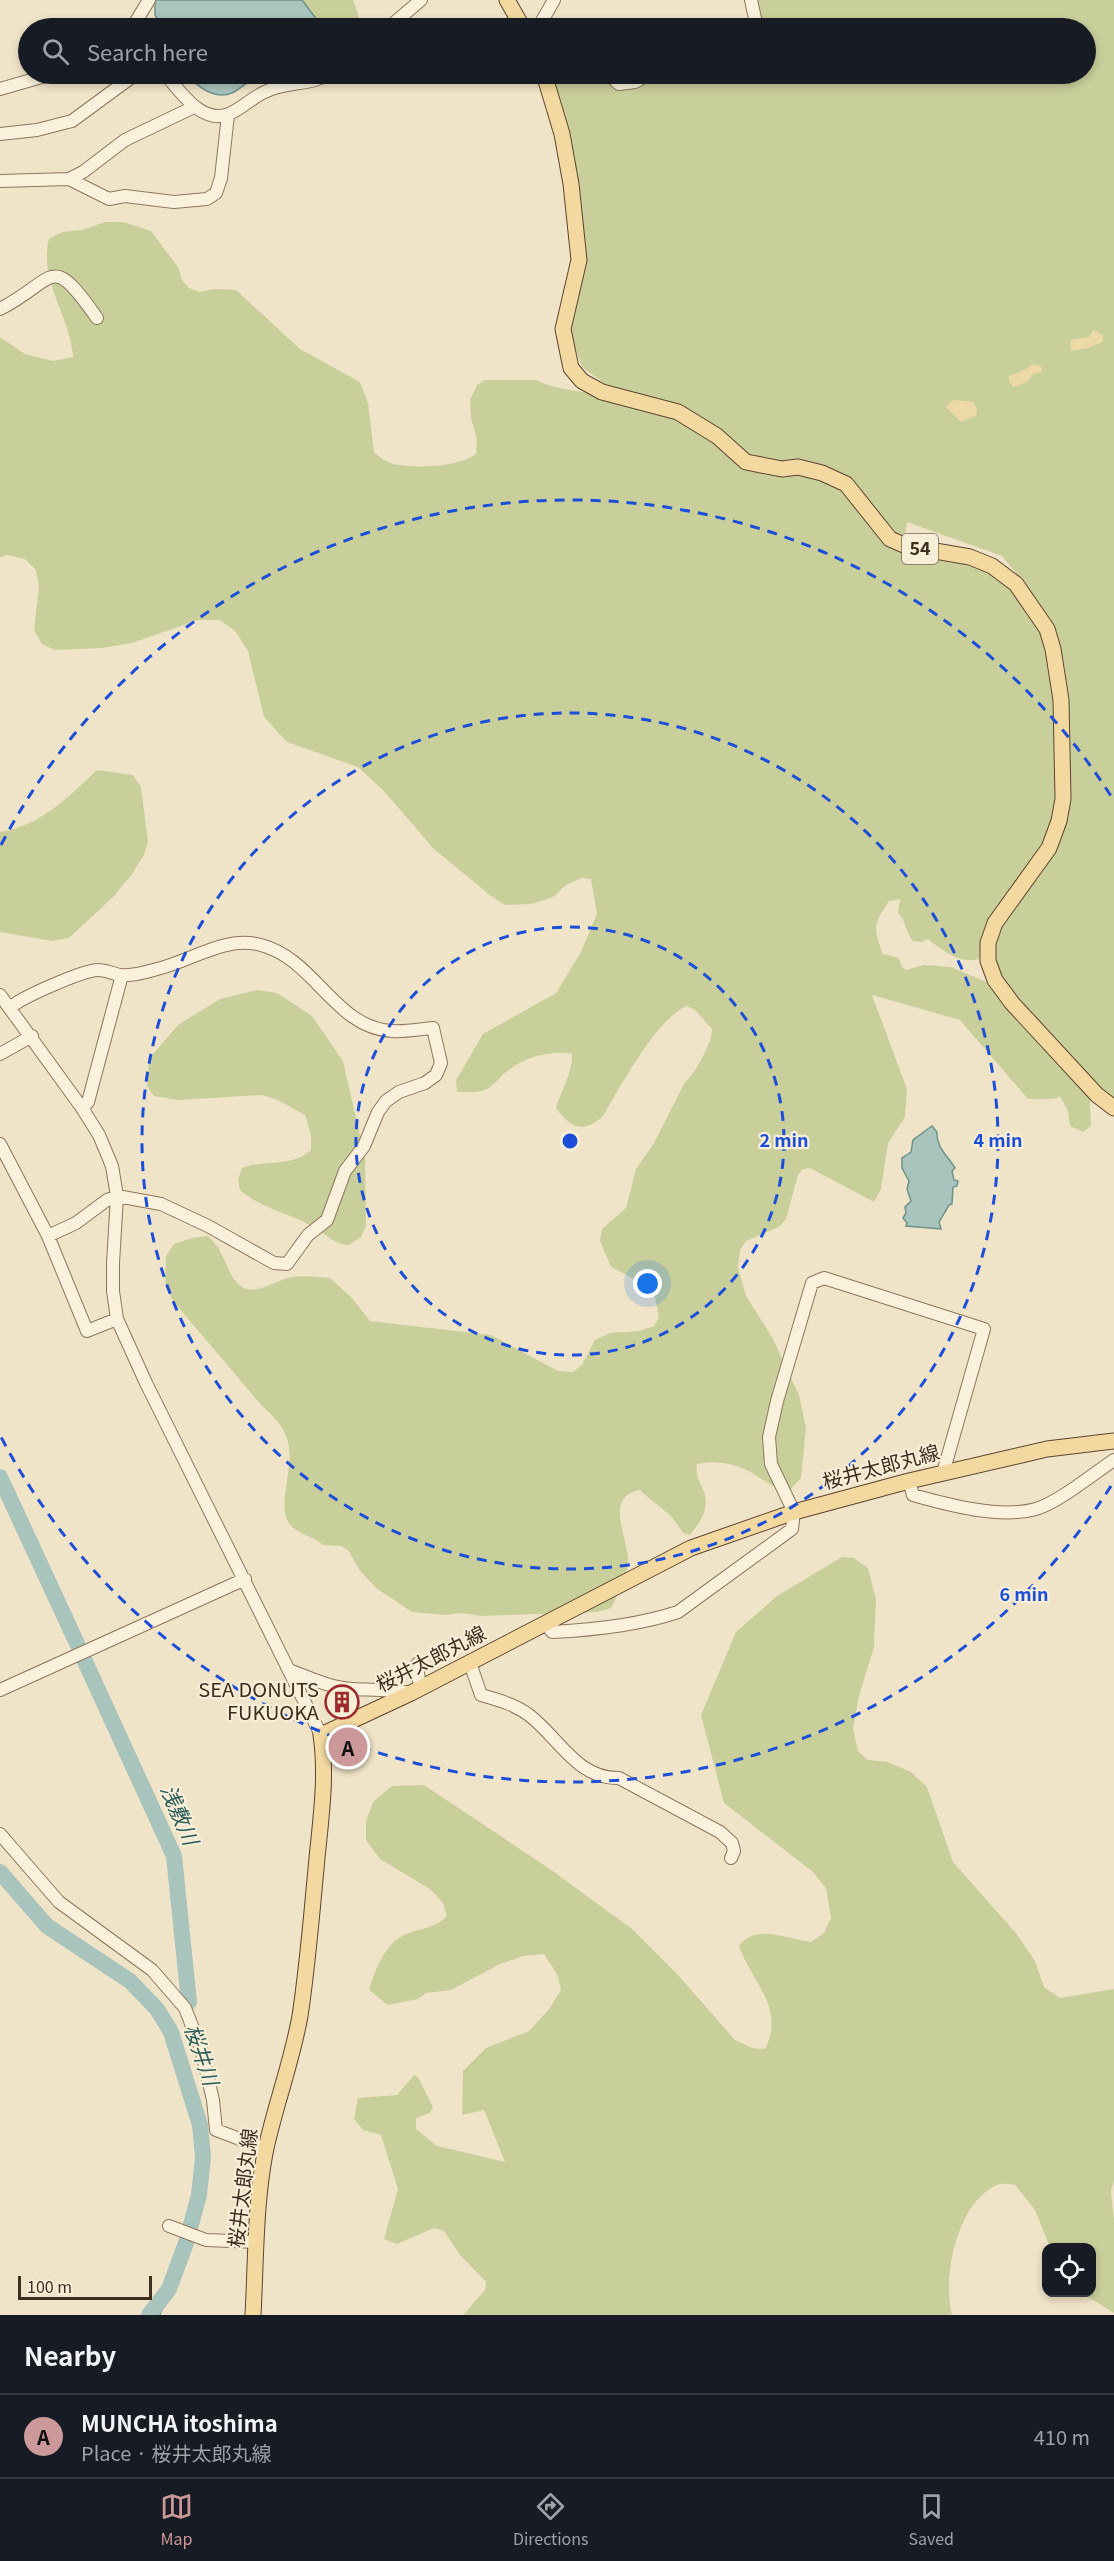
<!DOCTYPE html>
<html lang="en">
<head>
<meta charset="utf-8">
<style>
  :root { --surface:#171b24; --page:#242831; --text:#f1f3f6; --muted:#9ea1a6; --line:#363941; --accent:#cc999b }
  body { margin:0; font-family:Georgia,"Noto Sans JP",serif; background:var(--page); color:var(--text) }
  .controls { position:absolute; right:18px; bottom:18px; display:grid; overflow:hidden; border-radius:12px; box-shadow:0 3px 9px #0003 }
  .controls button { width:54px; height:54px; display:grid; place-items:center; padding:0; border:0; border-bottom:2px solid var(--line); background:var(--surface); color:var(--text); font:30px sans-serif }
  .scale { position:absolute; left:18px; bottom:15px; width:134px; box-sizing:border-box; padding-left:6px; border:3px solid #3d2e20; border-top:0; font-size:16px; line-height:21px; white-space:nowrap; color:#3d2e20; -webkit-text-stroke:4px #f7eed8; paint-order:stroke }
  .you { position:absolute; left:648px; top:1284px; width:21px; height:21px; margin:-15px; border:4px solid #fff; border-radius:50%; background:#1a73e8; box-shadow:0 0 0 9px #1a73e833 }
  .badge { display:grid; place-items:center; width:39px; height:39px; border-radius:50%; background:var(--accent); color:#111; font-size:20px; font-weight:700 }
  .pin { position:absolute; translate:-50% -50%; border:3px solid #fff; box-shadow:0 2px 6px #0006 }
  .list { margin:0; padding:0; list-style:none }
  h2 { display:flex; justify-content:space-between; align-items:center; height:78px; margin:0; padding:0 24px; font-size:26px }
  h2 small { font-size:20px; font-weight:400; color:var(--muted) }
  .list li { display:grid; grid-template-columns:39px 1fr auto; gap:18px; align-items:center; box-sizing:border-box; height:84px; padding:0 24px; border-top:2px solid var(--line) }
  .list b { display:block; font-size:22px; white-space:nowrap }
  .list p { margin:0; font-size:20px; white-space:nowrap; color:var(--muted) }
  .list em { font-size:20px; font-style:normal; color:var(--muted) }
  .icon { flex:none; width:33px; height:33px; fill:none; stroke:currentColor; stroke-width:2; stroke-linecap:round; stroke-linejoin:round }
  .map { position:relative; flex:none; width:1114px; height:2315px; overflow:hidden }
  .search { position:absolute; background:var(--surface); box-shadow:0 3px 9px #0003; left:18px; right:18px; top:18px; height:66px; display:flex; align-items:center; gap:15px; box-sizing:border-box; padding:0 21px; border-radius:33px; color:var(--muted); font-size:22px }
  .sheet { height:162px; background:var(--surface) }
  nav { display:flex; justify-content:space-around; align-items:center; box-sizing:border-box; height:84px; border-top:2px solid var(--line); background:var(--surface); font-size:16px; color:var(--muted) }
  nav a { display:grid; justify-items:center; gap:3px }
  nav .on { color:var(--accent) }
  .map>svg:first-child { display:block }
</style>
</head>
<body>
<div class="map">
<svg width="1114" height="2315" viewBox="0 0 1114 2315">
  <rect width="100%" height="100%" fill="#f0e4c8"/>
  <!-- green -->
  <path fill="#c9cf9b" d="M295 0H353L358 14 361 28H317Z
    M746 0H1114V1102L1095 1085 1005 988 997 972 992 943 1008 914 1049 858 1069 813 1068 750 1058 659 1046 625 1015 572 1002 556 907 522 905 535 898 550 916 557 973 565 1002 577 1041 622 1055 661 1065 748 1067 812 1061 826 1039 855 1026 867 1009 893 1007 910 1001 920 986 931 981 940 979 959C961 965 942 950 928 939L921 942 913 941C905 932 907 922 898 913L900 899 889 901C873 925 873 927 883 954L899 958 902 967 906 970 924 965 951 967 986 982 1020 1006 1089 1083 1091 1126 1083 1132 1070 1126 1068 1111 1060 1096 1054 1099H1028L960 1020 872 995 907 1089 905 1117 888 1143 881 1189 874 1202 810 1168 803 1169 798 1175 786 1219 779 1227 746 1241 740 1250 738 1267 746 1296 772 1337 799 1395 806 1428 801 1478 790 1490C775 1490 765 1481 752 1473 735 1463 715 1460 697 1464 695 1476 700 1482 704 1492 710 1509 700 1522 690 1535L683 1533C669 1509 658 1508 640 1490 602 1497 630 1540 628 1563 626 1579 618 1594 611 1608L597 1612 481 1616 462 1613 446 1615 412 1612 376 1588 361 1572 348 1550 341 1546 323 1545C312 1535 297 1535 289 1523 284 1516 284 1504 285 1496 290 1455 298 1437 263 1407L173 1301 165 1282 166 1256 174 1244 192 1238 208 1236C225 1251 226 1272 238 1284 253 1299 277 1279 292 1277 305 1275 317 1277 330 1278L351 1297 370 1321 491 1335 558 1371 573 1372 582 1365 595 1340 610 1333 639 1331 654 1326 659 1317 655 1297 646 1285 611 1267 600 1241 602 1229 626 1208 636 1169 654 1143 685 1082C696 1073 712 1042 712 1029L695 1010 687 1006C656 1019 621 1086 603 1116 584 1134 570 1128 556 1108 561 1090 573 1072 572 1054 552 1050 526 1057 510 1069 501 1075 495 1085 485 1090 477 1093 465 1092 457 1092L456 1080 483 1034 556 993 581 952 597 914 591 879 582 878 566 885 553 897 531 904 505 905 491 896 434 849 383 790 358 767 287 742 264 717 248 651 236 632 220 620H198L132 643 102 648 55 650 42 644 34 630 39 588 36 570 25 559 7 555 0 557V337L25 354 53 361 73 357C71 317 38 281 49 239L62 232 82 230 105 222H123L151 231 178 267 182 280 189 288 200 292 214 289 236 290 300 349 360 382 368 403 374 452C380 457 386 462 394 464 415 469 459 467 476 454L477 439 471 418 470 400 477 385 485 380H537C553 391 615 397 635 394L608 386 582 367 570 333 572 314 585 265V240L578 191 579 185 568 125 565 124 562 117 552 74H613L617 77 627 80 642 74H1086V28H751Z
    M97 770 133 775 141 787 148 842 144 855 132 874 113 897 69 938 52 941 0 932V832C41 826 68 797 97 770Z
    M257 990 277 993 312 1016 343 1061 365 1157 366 1226 361 1237 349 1245C335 1244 332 1239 320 1231 295 1214 262 1210 240 1190L238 1179 242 1168C264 1159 292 1168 311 1150V1135L305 1115 278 1100 262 1095 178 1100 154 1096 147 1086 149 1059 178 1025 220 999Z
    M842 1557 854 1558 868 1568 876 1599 874 1647 859 1696 853 1728 858 1751 868 1760 888 1762 911 1772 927 1787 953 1862 1015 1932 1035 1961 1044 1987 1060 1998 1114 1989V2181L1111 2191 1114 2219V2313L1082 2293 1092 2292V2248L1050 2247 1035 2210 1015 2185C1010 2184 1002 2183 997 2185 957 2202 942 2277 952 2315H463L485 2290 486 2282 460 2255 444 2231 434 2228 397 2244 384 2239 398 2189 381 2135 363 2130 354 2119 358 2098 397 2095 414 2075 418 2077 433 2107 430 2113 416 2118V2129L437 2146 505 2162 484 2110 462 2115 463 2071 486 2048 529 2031 549 2009 561 1990 557 1974 544 1954 524 1956 500 1964 451 1990 426 1993 418 1999 388 2005 369 1990C376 1968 385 1942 408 1933 423 1928 435 1928 447 1916L443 1903 430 1889 380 1859 366 1840V1821L373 1802 392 1786 424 1785 547 1867 631 1928 678 1975 735 2040 752 2048 765 2049C786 2008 752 1983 739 1946 755 1923 787 1939 811 1942L824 1933 831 1918 826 1888 813 1872 724 1803 701 1715 736 1632 777 1596Z"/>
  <!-- sand -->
  <path fill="#ecd9a5" d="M1093 330 1103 335V342L1088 348 1070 351 1071 340 1089 337Z
    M1033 364 1041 366 1042 372 1033 374 1027 382 1013 387 1009 381V376L1024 370Z
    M955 400 973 402 977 409 976 416 961 422 946 407 950 402Z"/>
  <!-- water -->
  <path fill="#a9c4bc" stroke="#6f938a" stroke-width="1.5" d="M155 0H302L323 28H163L155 15Z
    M188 74H259C250 79 241 89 232 93 216 100 196 87 188 74Z
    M932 1126 937 1132C936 1148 948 1156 955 1168L952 1171 954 1180 958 1181 957 1186 953 1187 952 1204 949 1205 939 1222 941 1229 906 1226 907 1223 903 1218 906 1213 905 1207 911 1201 907 1189 909 1181 902 1168V1158L911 1152 913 1140Z"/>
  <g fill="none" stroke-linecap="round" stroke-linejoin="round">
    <!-- stream -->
    <path stroke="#6f938a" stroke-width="3" d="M159 2315 169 2289"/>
    <!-- river -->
    <path stroke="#a9c4bc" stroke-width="16" d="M0 1477 80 1650
      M83 1657 174 1856 189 2002
      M0 1872 47 1926 130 1981 157 2009 171 2032 200 2125 203 2157 199 2195 186 2243 169 2289 149 2315"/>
    <defs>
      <path id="minor" d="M751 0 757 28
        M132 28 149 0
        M388 28 421 0
        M538 28 554 0
        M165 74C180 91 203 127 231 113 244 107 254 96 267 91 287 81 309 86 329 74
        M608 74 619 84 635 82 649 74
        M0 89 52 74
        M0 134 37 130 72 121 136 74
        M69 179 109 199 125 196 174 202 207 199 216 193 221 178 228 115
        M0 181 69 179 83 172 125 140 194 107
        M0 309C58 279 49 250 97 318
        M0 995 82 1108 99 1135 112 1166 117 1196 113 1263V1291L117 1319 146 1383 321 1735
        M11 1007C22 997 84 970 98 970 106 970 113 974 121 975 131 976 147 972 157 969 191 961 226 935 261 945 315 959 335 1028 392 1031 406 1032 420 1029 433 1028L441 1063 436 1075 425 1083 399 1092 386 1101 378 1112 364 1146 345 1171 327 1220 308 1235 287 1264 274 1263 208 1226 161 1204 117 1196 107 1200 76 1223 48 1236
        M0 1054 32 1036
        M82 1108 88 1102 122 975
        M0 1144 48 1236 87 1331 117 1319
        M909 1481 913 1495C948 1505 1001 1519 1036 1509 1059 1502 1093 1474 1114 1460
        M546 1624 552 1632C593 1630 639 1625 678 1612L792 1529 794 1512 771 1464 769 1437 777 1401 812 1283 824 1278 984 1329 943 1473
        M470 1663 481 1695C498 1700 514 1704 529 1715 559 1738 577 1779 619 1778L720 1832 732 1843 734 1851 731 1858
        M417 1664 420 1689
        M289 1670C310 1678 331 1688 353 1689 373 1690 391 1690 411 1693
        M0 1690 245 1579
        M0 1834 59 1902 152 1970 185 2008 201 2049 213 2100 216 2130 266 2149
        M169 2226 206 2240 257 2242"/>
      <path id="major" d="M507 0 523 28
        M544 74 562 134 571 184 579 260 563 329 571 368 582 381 602 392 678 412 717 436 746 462 782 469 798 467 822 473 846 484 890 539 906 546 970 557 992 566 1016 584 1047 629 1053 649 1061 700 1063 799 1059 821 1049 848 995 923 988 943V961L995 980 1012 1003 1097 1095 1114 1108
        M253 2315C256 2260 255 2202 266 2148 276 2103 292 2061 300 2016 308 1963 312 1910 317 1858 321 1817 327 1776 321 1735L411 1693 691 1548 794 1512 909 1481 1047 1449 1114 1441"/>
    </defs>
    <!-- minor casing -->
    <use href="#minor" stroke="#8d765c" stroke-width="14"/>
    <!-- major casing -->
    <use href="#major" stroke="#5b4430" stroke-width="17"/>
    <!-- minor -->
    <use href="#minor" stroke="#faf1dc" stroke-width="12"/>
    <!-- major -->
    <use href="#major" stroke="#f3d9a0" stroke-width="15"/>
  </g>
  <!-- distance rings -->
  <g fill="none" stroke="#1d4ed8" stroke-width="3" stroke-dasharray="10 8">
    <circle cx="570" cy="1141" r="214"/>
    <circle cx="570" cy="1141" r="428"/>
    <path d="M1111 1486A642 642 0 0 1 1 1437M1 845A642 642 0 0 1 1111 796"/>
  </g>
  <!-- icons -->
  <defs>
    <symbol id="building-ring" viewBox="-11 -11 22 22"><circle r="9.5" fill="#f7eed8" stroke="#9e2a2b" stroke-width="1.5"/><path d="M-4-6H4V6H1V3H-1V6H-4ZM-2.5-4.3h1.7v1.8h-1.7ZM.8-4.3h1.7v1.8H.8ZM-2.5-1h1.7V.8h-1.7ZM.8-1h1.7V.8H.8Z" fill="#9e2a2b"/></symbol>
  </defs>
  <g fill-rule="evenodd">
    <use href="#building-ring" x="323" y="1683" width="38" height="38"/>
  </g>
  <g text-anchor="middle" stroke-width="4.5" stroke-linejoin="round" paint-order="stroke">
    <!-- shield labels -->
    <rect fill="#f7eed8" stroke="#756857" stroke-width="1.5" x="902" y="534" width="36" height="30" rx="4.5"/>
    <g font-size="18" font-weight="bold" fill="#3d2e20">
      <text x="920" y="555">54</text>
    </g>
    <!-- street labels -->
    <g font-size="20" fill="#3d2e20" stroke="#f7eed8">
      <text transform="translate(881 1467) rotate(-15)" y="7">桜井太郎丸線</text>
      <text transform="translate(431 1659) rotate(-27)" y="7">桜井太郎丸線</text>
      <text transform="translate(243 2188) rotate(-83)" y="7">桜井太郎丸線</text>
    </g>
    <!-- poi labels -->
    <g font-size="20" fill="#3d2e20" stroke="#f7eed8" text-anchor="end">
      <text x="319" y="1697">SEA DONUTS<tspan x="319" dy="23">FUKUOKA</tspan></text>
    </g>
    <!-- water labels -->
    <g font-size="21" font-style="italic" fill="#2f5d5a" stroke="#f7eed8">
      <text transform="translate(179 1815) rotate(67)" y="7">浅敷川</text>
      <text transform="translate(201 2055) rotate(71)" y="7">桜井川</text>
    </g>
  </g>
  <circle cx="570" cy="1141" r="9" fill="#1d4ed8" stroke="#f7eed8" stroke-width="3"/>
  <g font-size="18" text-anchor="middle" font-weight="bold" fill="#1d4ed8" stroke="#f7eed8" stroke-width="4.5" stroke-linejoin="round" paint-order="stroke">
    <text x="784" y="1147">2 min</text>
    <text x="998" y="1147">4 min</text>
    <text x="1024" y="1601">6 min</text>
  </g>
</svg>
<div class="controls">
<button><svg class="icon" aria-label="locate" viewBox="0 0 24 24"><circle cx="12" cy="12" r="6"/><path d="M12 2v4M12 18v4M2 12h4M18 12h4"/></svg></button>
</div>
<div class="scale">100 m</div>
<div class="you"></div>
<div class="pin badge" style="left:348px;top:1747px">A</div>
<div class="search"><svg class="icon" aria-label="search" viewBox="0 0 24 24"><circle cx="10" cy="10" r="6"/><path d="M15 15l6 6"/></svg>Search here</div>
</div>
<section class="sheet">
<h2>Nearby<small></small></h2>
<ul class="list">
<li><span class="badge">A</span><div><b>MUNCHA itoshima</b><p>Place · 桜井太郎丸線</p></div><em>410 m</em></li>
</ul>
</section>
<nav>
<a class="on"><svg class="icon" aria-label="map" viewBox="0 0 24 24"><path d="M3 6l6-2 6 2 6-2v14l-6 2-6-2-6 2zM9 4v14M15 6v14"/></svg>Map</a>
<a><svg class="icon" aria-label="directions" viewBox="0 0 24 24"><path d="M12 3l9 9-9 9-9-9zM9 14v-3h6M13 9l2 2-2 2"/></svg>Directions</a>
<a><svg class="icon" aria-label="saved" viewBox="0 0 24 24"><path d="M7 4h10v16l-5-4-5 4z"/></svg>Saved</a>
</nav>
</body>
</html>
